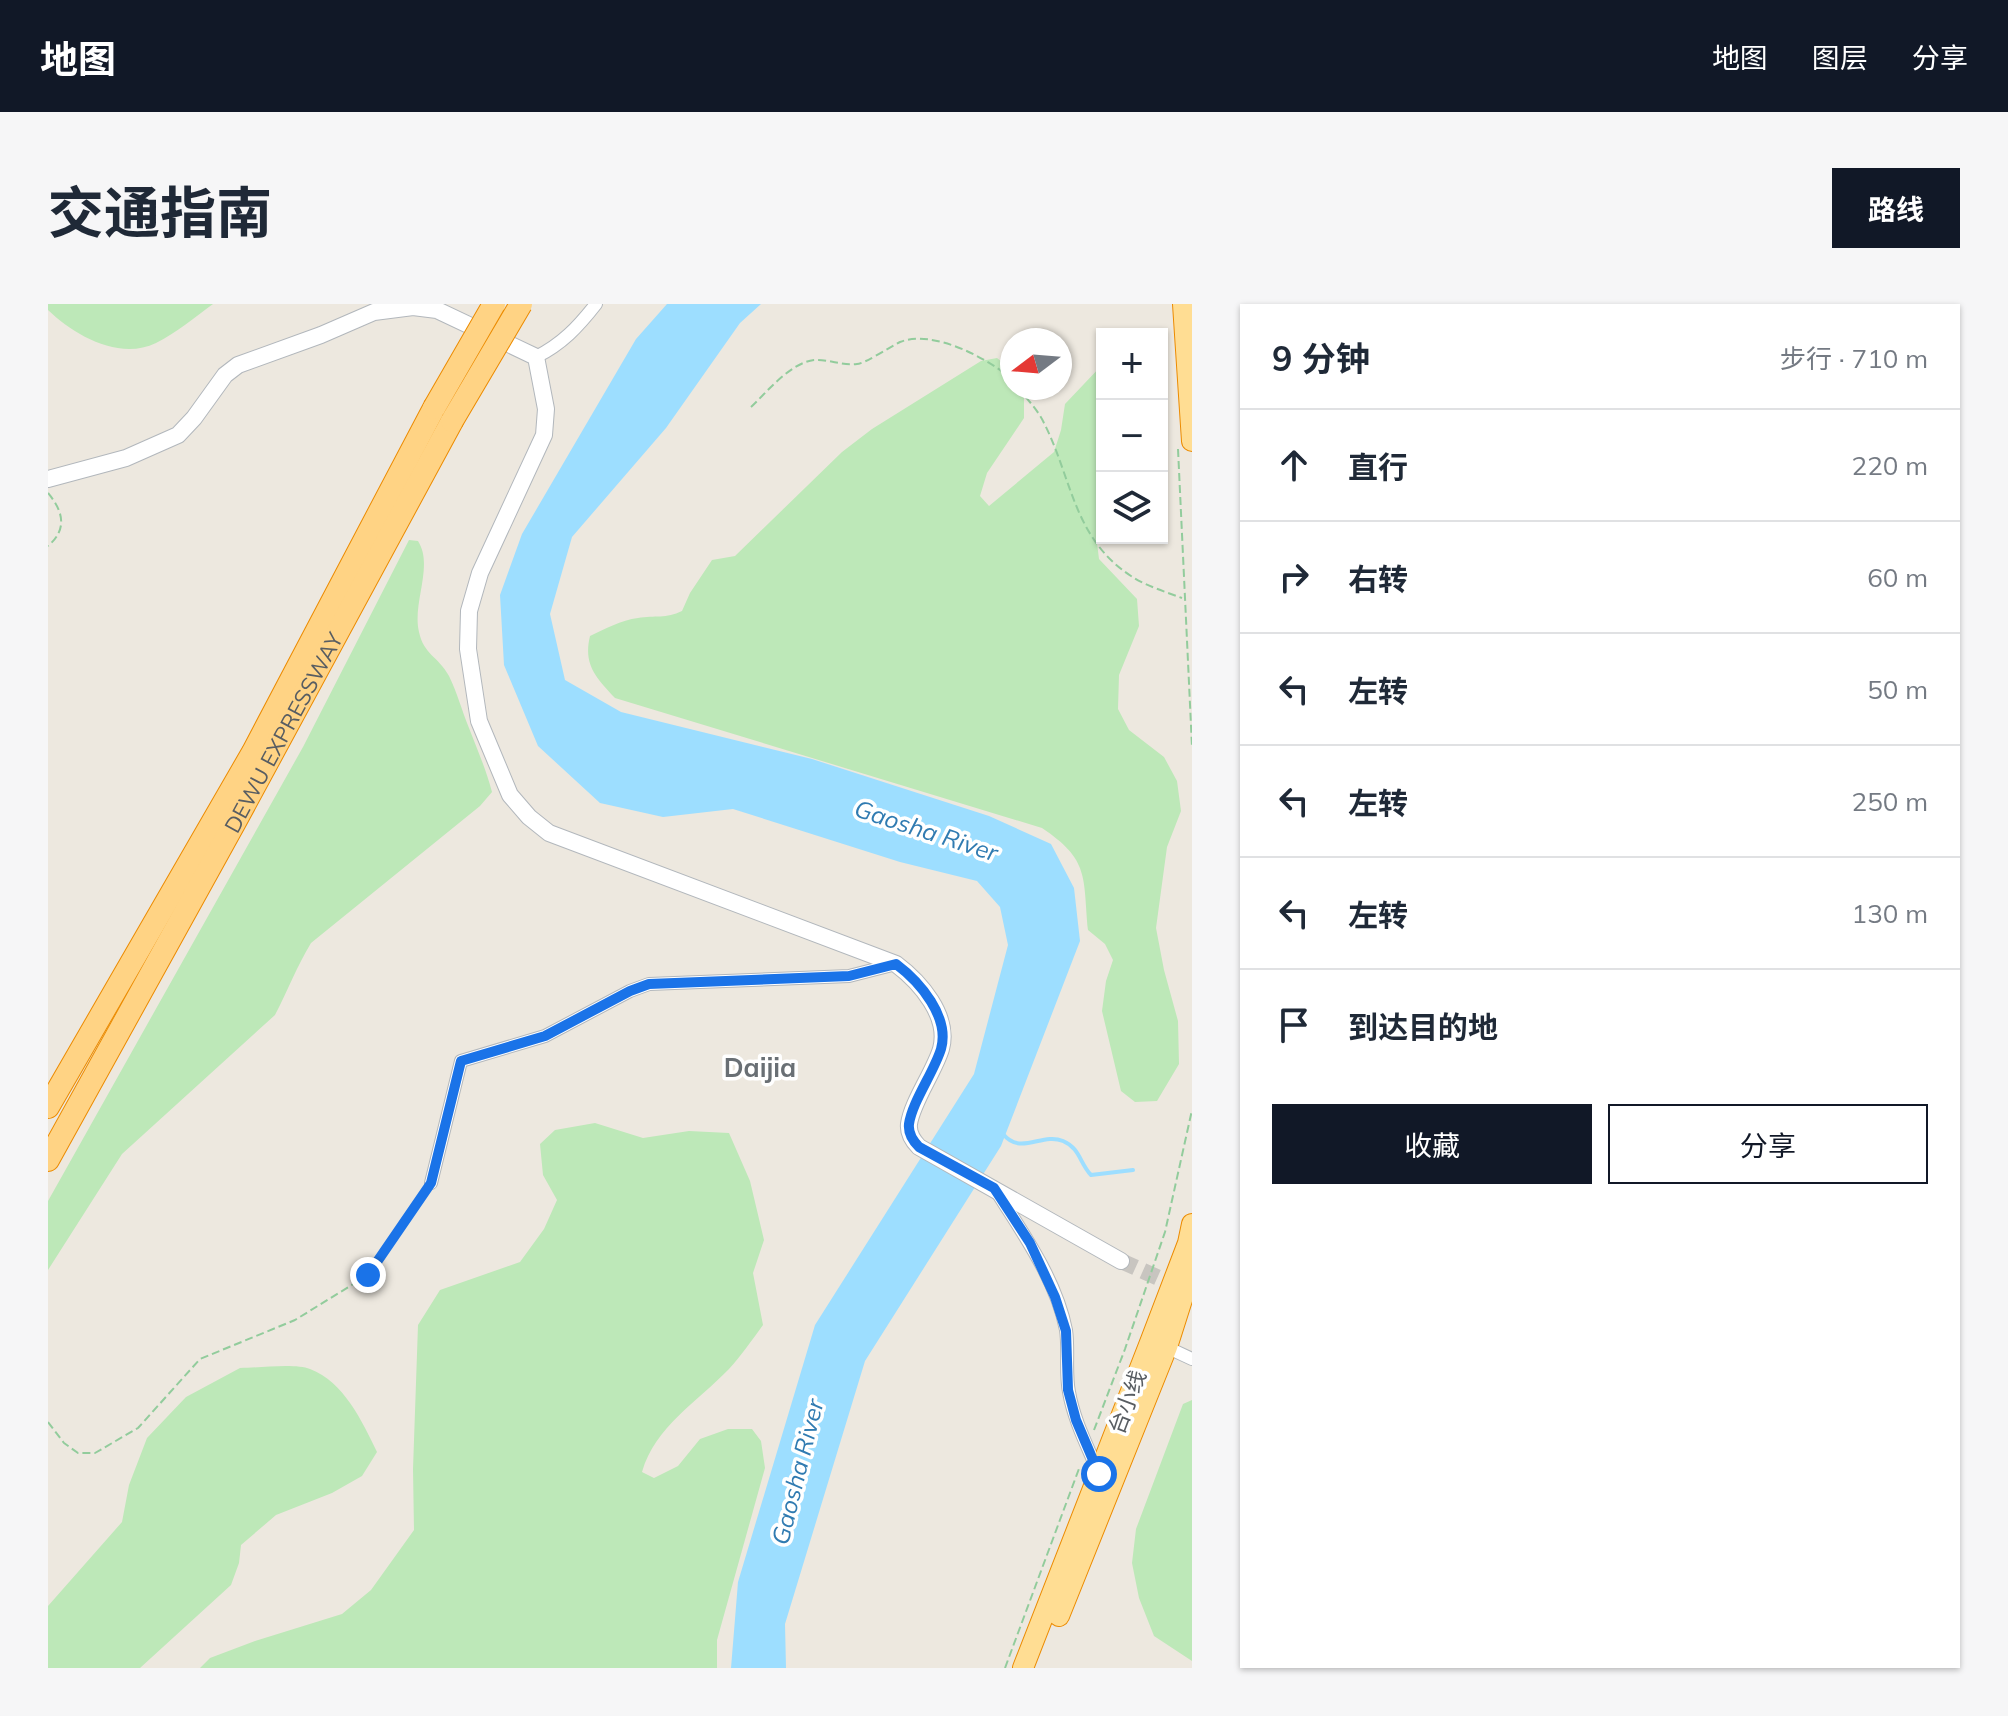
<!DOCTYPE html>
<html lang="zh">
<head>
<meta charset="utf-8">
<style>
  :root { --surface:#fff; --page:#f6f6f7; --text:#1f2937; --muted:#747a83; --line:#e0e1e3; --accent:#111827 }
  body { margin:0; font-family:Mulish,"Noto Sans SC",sans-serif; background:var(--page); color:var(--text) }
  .controls { position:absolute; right:24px; top:24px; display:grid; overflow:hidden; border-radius:0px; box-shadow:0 2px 6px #0004 }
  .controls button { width:72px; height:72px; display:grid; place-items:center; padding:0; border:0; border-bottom:2px solid var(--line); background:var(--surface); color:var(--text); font:40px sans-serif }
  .compass { position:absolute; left:952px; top:24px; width:72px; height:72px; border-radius:50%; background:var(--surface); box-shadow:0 2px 6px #0004; rotate:254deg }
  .stop { position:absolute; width:24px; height:24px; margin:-18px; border:6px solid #1a73e8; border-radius:50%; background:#fff }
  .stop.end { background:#1a73e8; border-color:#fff; box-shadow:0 2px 8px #0008 }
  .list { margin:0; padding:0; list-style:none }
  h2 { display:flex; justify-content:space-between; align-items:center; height:104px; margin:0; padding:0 32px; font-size:34px }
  h2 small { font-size:26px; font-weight:400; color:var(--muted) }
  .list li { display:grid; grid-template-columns:52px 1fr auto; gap:24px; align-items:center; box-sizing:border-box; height:112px; padding:0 32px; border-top:2px solid var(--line) }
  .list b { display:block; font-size:30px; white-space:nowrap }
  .list em { font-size:26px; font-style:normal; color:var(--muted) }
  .actions { display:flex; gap:16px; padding:24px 32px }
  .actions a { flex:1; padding:18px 0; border:2px solid var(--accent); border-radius:0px; text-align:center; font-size:28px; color:var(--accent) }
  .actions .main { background:var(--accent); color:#fff }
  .icon { flex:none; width:44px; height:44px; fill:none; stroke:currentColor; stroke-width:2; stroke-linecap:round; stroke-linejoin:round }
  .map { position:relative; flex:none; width:1144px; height:1364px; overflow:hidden; border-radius:0px }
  header { display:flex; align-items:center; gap:48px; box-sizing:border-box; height:112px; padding:0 40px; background:var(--accent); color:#fff }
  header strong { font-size:38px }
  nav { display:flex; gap:44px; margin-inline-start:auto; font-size:28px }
  .intro { display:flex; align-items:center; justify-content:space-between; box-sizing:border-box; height:192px; padding:0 48px }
  h1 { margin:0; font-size:56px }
  .button { padding:20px 36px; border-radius:0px; background:var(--accent); color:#fff; font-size:28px; font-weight:700 }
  main { display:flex; gap:48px; padding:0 48px }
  aside { flex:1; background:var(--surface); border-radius:0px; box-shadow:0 2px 6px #0004 }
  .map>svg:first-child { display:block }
</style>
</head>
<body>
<header>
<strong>地图</strong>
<nav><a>地图</a><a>图层</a><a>分享</a></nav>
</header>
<div class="intro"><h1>交通指南</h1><a class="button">路线</a></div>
<main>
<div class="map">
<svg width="1144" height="1364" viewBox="0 0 1144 1364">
  <rect width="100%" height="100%" fill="#ede8df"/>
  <!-- green -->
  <path fill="#bde8b8" d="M0 0H165C147 13 128 29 108 39 71 57 26 31 0 6Z
    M949 54 964 66V84H972L976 94V114L939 169 932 192 941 202 1006 148 1013 126 1017 100 1054 61V231L1049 239 1051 255 1089 295 1091 322 1071 371 1070 405 1081 426 1116 453 1129 477 1133 507 1119 543 1108 624 1116 666 1130 717 1131 760 1109 797 1087 798 1073 787 1054 707 1058 677 1065 656 1057 640 1040 626C1035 573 1042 556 994 524L567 394C548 373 535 361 542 332 557 325 573 316 590 314 607 311 618 315 634 307L642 289 664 256 687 252 794 148 824 125 933 57Z
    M361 236 370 237C386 262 364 299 371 328 376 351 390 352 401 372 409 388 414 407 421 424 429 445 438 465 444 488L432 502 263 639C249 662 240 686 227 711L74 850 0 966V897L255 443Z
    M547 819 595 834 641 827 681 829 702 877 716 936 705 969 715 1021C704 1036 693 1052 681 1065 649 1098 607 1123 594 1168L606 1174 630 1162 652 1135 680 1125H704L713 1137 717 1164 669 1336V1364H152L162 1354 207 1337 294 1310 323 1286 366 1226 365 1165 370 1021 392 986 472 958 496 925 509 896 495 871 492 840 507 826Z
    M192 1064C210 1064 247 1059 262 1065 296 1078 314 1117 329 1148L314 1172 284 1189 228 1211 193 1241 191 1259 183 1281 92 1364H0V1302L74 1218 81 1181 99 1134 138 1093Z
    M1144 1096V1357L1106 1332 1091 1294 1084 1259 1088 1225 1135 1100Z"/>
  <!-- water -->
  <path fill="#9ddeff" d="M619 0H713L692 19 618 124 524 233 502 310 517 376 573 408 764 455 941 512 1003 540 1026 584 1032 637 953 842 817 1057 737 1320 738 1364H683L690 1278 767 1021 926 770 960 641 952 603 929 577 852 558 685 505 615 513 552 499 490 442 456 361 452 291 474 230 588 35Z"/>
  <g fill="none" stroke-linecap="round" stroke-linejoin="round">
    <!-- stream -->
    <path stroke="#9ddeff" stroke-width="4" d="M955 830C973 852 994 828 1015 837 1032 844 1032 860 1043 871L1085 866"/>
    <!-- tertiary-tunnel -->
    <path stroke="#c8c5c0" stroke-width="16" stroke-dasharray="16 8" stroke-linecap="butt" d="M1073 957 1133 984"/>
    <defs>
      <path id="minor" d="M488 53C514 40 530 23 548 0
        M383 879 413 757 497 732 582 687 601 680 801 672 848 660
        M949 888C975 930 1008 975 1018 1026 1021 1046 1017 1068 1021 1088 1026 1117 1040 1143 1051 1170
        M1114 1041 1144 1055"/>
      <path id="tertiary" d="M0 175 78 154 130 131 146 114 177 71 190 61 273 31 326 8 365 3 389 6 488 53 498 105 496 131 432 269 421 307 420 345 431 417 462 491 481 513 501 529 848 660C872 678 902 712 893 745 886 768 864 798 861 820 860 829 865 837 871 843L1073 957"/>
      <path id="trunk" d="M1135 0 1144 137
        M1011 1312 1119 1043 1144 964
        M975 1364 1103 1036 1140 939 1144 920"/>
      <g id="motorway">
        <path d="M0 803 205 448 386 104"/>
        <path id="s1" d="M0 856 187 518 404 117"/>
      </g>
    </defs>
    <!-- minor casing -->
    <use href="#minor" stroke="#b2b7bc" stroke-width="14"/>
    <!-- tertiary casing -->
    <use href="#tertiary" stroke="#b2b7bc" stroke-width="18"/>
    <!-- trunk casing -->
    <use href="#trunk" stroke="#ec8b00" stroke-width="22"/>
    <!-- motorway casing -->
    <use href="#motorway" stroke="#ec8b00" stroke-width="24"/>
    <!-- path -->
    <path stroke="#92cc9c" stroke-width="2" stroke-dasharray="8 4" stroke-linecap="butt" d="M970 84C979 95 990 106 996 119 1024 174 1025 234 1083 272 1098 282 1118 288 1134 294
      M703 103C719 88 742 59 766 56 780 55 795 62 809 60 816 60 842 43 852 38 885 25 939 54 964 75
      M1130 145 1144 443
      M0 189C15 207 20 225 0 242
      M0 1118 16 1139 30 1149H47L90 1124 152 1055 247 1016 320 971 376 889
      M1046 1126 1077 1045 1117 928 1144 806
      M957 1364 1032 1162"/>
    <!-- minor -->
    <use href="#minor" stroke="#fff" stroke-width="12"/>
    <!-- tertiary -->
    <use href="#tertiary" stroke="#fff" stroke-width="16"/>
    <!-- trunk -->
    <use href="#trunk" stroke="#ffdd93" stroke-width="20"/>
    <!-- motorway -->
    <use href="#motorway" stroke="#ffd384" stroke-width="22"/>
    <defs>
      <path id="motorway-bridge" d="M386 104 446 0
        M404 117 473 0"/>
    </defs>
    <!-- motorway-bridge casing -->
    <use href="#motorway-bridge" stroke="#ec8b00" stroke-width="24" stroke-linecap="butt"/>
    <!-- motorway-bridge -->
    <use href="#motorway-bridge" stroke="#ffd384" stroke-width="22"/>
  </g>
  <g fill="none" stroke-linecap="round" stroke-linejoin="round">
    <!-- route -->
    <path stroke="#1a73e8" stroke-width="10" d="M320 971 383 879 413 757 497 732 582 687 601 680 801 672 848 660C872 678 902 713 893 745 886 768 864 798 861 820 860 829 865 837 871 843L946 884 982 939 1007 993 1018 1027 1020 1086 1028 1116 1051 1170"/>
  </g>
  <g text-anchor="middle" stroke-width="7" stroke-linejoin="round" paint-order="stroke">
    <!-- street labels -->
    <g font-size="22" fill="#585d62" stroke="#fff">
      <text dy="8" stroke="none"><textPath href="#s1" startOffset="488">DEWU EXPRESSWAY</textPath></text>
      <text transform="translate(1079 1098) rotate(-69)" y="8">台小线</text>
    </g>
    <!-- water labels -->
    <g font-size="24" font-style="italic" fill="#307bb1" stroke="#fff">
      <text transform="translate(878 527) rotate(18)" y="8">Gaosha River</text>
      <text transform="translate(750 1168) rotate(-76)" y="8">Gaosha River</text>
    </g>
    <!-- quarter labels -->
    <g font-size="26" font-weight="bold" fill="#696f74" stroke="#fff">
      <text x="712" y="773">Daijia</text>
    </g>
  </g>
</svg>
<div class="controls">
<button>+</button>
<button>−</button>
<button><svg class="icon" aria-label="layers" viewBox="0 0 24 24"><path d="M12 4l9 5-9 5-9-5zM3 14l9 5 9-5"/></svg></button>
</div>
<svg class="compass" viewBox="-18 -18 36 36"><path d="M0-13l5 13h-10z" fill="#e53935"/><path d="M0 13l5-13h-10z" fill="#747a83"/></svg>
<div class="stop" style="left:1051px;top:1170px"></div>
<div class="stop end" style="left:320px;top:971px"></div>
</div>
<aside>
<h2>9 分钟<small>步行 · 710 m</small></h2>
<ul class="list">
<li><svg class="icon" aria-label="ahead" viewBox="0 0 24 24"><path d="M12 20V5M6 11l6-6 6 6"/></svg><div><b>直行</b></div><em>220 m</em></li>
<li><svg class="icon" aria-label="right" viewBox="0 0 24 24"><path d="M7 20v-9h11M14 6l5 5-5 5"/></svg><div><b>右转</b></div><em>60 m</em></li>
<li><svg class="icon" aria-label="left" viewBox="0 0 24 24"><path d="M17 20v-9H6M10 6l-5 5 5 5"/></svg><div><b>左转</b></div><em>50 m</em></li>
<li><svg class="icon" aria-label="left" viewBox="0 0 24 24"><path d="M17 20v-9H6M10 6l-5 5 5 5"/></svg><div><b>左转</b></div><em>250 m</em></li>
<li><svg class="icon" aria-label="left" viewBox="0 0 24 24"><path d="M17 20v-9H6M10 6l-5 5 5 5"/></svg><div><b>左转</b></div><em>130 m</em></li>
<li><svg class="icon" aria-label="arrive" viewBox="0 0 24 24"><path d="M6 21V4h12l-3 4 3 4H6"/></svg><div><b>到达目的地</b></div></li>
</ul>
<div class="actions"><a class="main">收藏</a><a>分享</a></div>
</aside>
</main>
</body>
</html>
